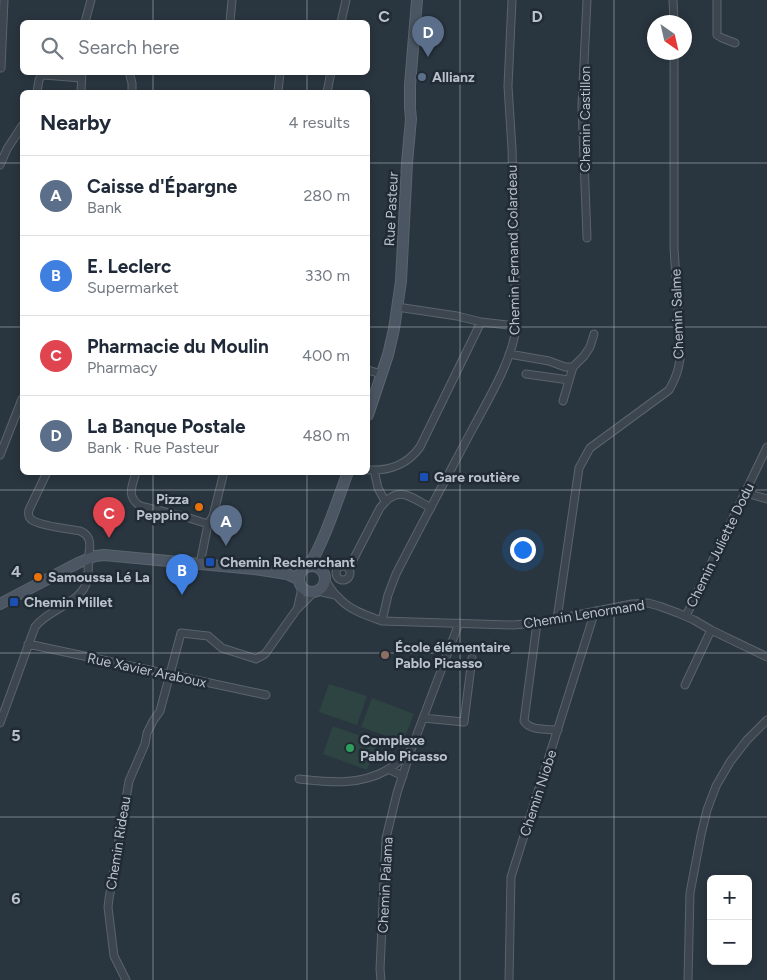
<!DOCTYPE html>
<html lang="en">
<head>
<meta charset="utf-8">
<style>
  :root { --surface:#fff; --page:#f2f2f3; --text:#1f2937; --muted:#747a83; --line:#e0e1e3; --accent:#d93025 }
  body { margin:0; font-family:Figtree,sans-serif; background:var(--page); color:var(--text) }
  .controls { position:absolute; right:15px; bottom:15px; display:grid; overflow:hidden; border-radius:8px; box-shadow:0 2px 8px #0003 }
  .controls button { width:45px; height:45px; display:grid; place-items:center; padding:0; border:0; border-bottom:1px solid var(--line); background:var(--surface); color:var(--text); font:25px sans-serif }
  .compass { position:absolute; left:647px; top:15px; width:45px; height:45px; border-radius:50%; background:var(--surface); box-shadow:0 2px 8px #0003; rotate:146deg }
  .you { position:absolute; left:522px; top:549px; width:18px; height:18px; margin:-12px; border:4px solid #fff; border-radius:50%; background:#1a73e8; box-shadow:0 0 0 8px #1a73e833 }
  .badge { display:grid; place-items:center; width:32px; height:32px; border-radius:50%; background:var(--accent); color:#fff; font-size:16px; font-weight:700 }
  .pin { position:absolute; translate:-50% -41px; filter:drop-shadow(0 1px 2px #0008) }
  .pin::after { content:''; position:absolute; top:26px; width:18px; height:15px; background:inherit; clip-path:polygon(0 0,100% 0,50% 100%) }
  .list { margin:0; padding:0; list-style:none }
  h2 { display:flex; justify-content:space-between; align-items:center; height:65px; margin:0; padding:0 20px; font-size:21px }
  h2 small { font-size:16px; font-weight:400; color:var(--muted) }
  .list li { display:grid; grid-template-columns:32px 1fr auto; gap:15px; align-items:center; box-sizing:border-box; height:80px; padding:0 20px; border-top:1px solid var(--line) }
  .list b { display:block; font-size:19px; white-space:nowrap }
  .list p { margin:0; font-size:16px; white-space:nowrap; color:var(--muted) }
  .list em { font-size:16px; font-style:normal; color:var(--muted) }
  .icon { flex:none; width:28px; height:28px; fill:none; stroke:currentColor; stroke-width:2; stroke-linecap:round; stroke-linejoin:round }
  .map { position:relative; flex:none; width:767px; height:980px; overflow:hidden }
  .search { position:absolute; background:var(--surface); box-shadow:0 2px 8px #0003; left:20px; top:20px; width:350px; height:55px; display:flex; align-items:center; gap:12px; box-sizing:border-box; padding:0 18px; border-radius:8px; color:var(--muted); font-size:19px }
  .panel { position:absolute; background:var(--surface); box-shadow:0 2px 8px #0003; left:20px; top:90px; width:350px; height:385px; border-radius:8px }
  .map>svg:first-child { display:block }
</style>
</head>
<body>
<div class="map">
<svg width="767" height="980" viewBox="0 0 767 980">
  <rect width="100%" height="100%" fill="#29353f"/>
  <!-- green -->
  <path fill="#2e4442" d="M329 684 367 696 357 725 319 712Z
    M372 698 414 714 403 742 361 727Z
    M333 726 378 742 367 770 323 754Z"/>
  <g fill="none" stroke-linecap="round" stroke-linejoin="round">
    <defs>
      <path id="street" d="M587 0 582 106 587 238
        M673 0 674 22
        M717 0V35L722 38 735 43
        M85 22 91 0
        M230 22 232 0
        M341 22 346 0
        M1 68 4 0
        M129 72 132 83V92
        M37 92 39 80 41 76 44 75 81 78
        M81 92 82 72
        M278 92 280 72
        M327 92 331 72
        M0 165 7 149 22 126
        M397 307 457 316 481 322 516 326
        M509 354 549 361 565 367H573
        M368 370 381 374
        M526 374 569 380
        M563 401 573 367 584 356 590 347 594 334
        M0 455 22 399
        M368 470C390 471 407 465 420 447L481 322
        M374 470 378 488 385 501
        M136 472C132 487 126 496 140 506L186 517 208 524
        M746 493 767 499
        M200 564 208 524 213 516 224 472
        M336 573a7 7 0 1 1 14 0a7 7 0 1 1-14 0Z
        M348 568 352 562 380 508C398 484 409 496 431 508
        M325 580C329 585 332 592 337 596 349 610 365 615 382 621L513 625 537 623 632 604 648 603 659 606 678 613 694 620 711 630 767 657
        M318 591 335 595
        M298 606 302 588
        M686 616 767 447
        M557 619 579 468 590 448 669 390C677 376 679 368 681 352L674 248V52
        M382 621 388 595 396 574C421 525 447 477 473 428 488 400 514 357 516 326L512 149 508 86 512 0
        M537 623 524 721C530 731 547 729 558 730
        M28 644 266 695
        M685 685 711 630
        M423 718 464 722 472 658
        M0 723 35 627C48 609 81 604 87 581 89 572 88 562 89 553 91 543 90 535 80 531 70 529 40 526 32 520 28 517 28 514 29 510L47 472
        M388 769 403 776
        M299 779C329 782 359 786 387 770 396 765 403 757 411 750
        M126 980 114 956 108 907 109 899 129 781 145 744 147 733 153 721 160 711 181 633 208 636 222 648 256 659 265 654 297 609 314 592
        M381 980 380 969 386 838 397 793 411 750 459 623
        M509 980 511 877 595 611
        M688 980 690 893 701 835 707 810 716 786 730 762 747 740 767 720"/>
      <path id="secondary" d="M368 415 388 355 394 329 401 281 407 163 411 119 410 108V85L417 0
        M299 579a13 13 0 1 1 26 0a13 13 0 1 1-26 0Z
        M309 566C326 537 336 504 348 472
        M0 604 78 563 95 556 104 555 254 569 287 574 298 579"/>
    </defs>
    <!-- street casing -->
    <use href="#street" stroke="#5a646d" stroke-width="9"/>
    <!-- secondary casing -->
    <use href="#secondary" stroke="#5a646d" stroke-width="12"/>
    <!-- street -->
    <use href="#street" stroke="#3d464f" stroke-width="7"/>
    <!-- secondary -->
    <use href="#secondary" stroke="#4b5662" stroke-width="10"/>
  </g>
  <!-- grid -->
  <path fill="none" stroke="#b9c1ca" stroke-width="1" stroke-opacity="0.55" d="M153 0V22M307 0V22M460 0V980M614 0V980M153 72V92M307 72V92M0 163H22M368 163H767M0 327H22M368 327H767M153 472V980M307 472V980M0 490H767M0 653H767M0 817H767"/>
  <!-- markers -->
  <circle fill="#5c6f8a" stroke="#212b35" stroke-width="2" cx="422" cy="77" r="5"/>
  <g fill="#1a4fb4" stroke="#212b35" stroke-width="2">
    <rect x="419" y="472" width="10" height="10" rx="2.5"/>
    <rect x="205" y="557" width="10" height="10" rx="2.5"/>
    <rect x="9" y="597" width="10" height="10" rx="2.5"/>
  </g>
  <g fill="#e8710a" stroke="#212b35" stroke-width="2">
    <circle cx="199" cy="507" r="5"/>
    <circle cx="38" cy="577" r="5"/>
  </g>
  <circle fill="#8d6e63" stroke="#212b35" stroke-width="2" cx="385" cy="655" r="5"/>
  <circle fill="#2e9e5b" stroke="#212b35" stroke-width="2" cx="350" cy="748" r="5"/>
  <g text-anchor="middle" stroke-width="5" stroke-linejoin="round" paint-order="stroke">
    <!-- poi labels -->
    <g font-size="14" font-weight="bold" fill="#b9c1ca" stroke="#212b35" text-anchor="start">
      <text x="432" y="82">Allianz</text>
      <text x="434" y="482">Gare routière</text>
      <text x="189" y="504" text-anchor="end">Pizza<tspan x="189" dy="16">Peppino</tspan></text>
      <text x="220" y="567">Chemin Recherchant</text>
      <text x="48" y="582">Samoussa Lé La</text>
      <text x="24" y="607">Chemin Millet</text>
      <text x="395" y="652">École élémentaire<tspan x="395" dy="16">Pablo Picasso</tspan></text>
      <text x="360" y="745">Complexe<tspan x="360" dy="16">Pablo Picasso</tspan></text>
    </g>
    <!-- street labels -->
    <g font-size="14" fill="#b9c1ca" stroke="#212b35">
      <text transform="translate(585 119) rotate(-90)" y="5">Chemin Castillon</text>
      <text transform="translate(391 209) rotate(-87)" y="5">Rue Pasteur</text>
      <text transform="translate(513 250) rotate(-91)" y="5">Chemin Fernand Colardeau</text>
      <text transform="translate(677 314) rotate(-92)" y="5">Chemin Salme</text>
      <text transform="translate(720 545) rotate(-64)" y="5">Chemin Juliette Dodu</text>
      <text transform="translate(584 614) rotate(-9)" y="5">Chemin Lenormand</text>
      <text transform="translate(147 670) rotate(12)" y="5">Rue Xavier Araboux</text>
      <text transform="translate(538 793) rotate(-72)" y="5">Chemin Niobe</text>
      <text transform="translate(118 843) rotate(-81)" y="5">Chemin Rideau</text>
      <text transform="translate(385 885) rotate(-87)" y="5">Chemin Palama</text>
    </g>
  </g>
  <g font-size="16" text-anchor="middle" font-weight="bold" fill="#b9c1ca" stroke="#212b35" stroke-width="5" stroke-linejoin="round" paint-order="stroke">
    <text x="384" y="22">C</text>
    <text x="537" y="22">D</text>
    <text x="16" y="577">4</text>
    <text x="16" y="741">5</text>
    <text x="16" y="904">6</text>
  </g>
</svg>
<div class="controls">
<button>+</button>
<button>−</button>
</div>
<svg class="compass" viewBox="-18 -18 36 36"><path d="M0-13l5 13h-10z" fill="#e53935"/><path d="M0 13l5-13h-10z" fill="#747a83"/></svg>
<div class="you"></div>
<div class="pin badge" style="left:226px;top:546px;background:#5c6f8a">A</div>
<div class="pin badge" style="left:182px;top:595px;background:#3f7fe0">B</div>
<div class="pin badge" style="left:109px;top:538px;background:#e0444e">C</div>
<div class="pin badge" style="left:428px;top:57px;background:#5c6f8a">D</div>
<div class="search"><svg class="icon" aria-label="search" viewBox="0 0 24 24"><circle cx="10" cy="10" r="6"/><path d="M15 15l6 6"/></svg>Search here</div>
<section class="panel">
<h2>Nearby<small>4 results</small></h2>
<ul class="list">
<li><span class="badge" style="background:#5c6f8a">A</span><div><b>Caisse d'Épargne</b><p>Bank</p></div><em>280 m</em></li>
<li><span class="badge" style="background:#3f7fe0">B</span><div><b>E. Leclerc</b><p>Supermarket</p></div><em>330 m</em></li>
<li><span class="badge" style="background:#e0444e">C</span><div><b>Pharmacie du Moulin</b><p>Pharmacy</p></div><em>400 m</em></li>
<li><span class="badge" style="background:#5c6f8a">D</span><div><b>La Banque Postale</b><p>Bank · Rue Pasteur</p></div><em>480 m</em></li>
</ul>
</section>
</div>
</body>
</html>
